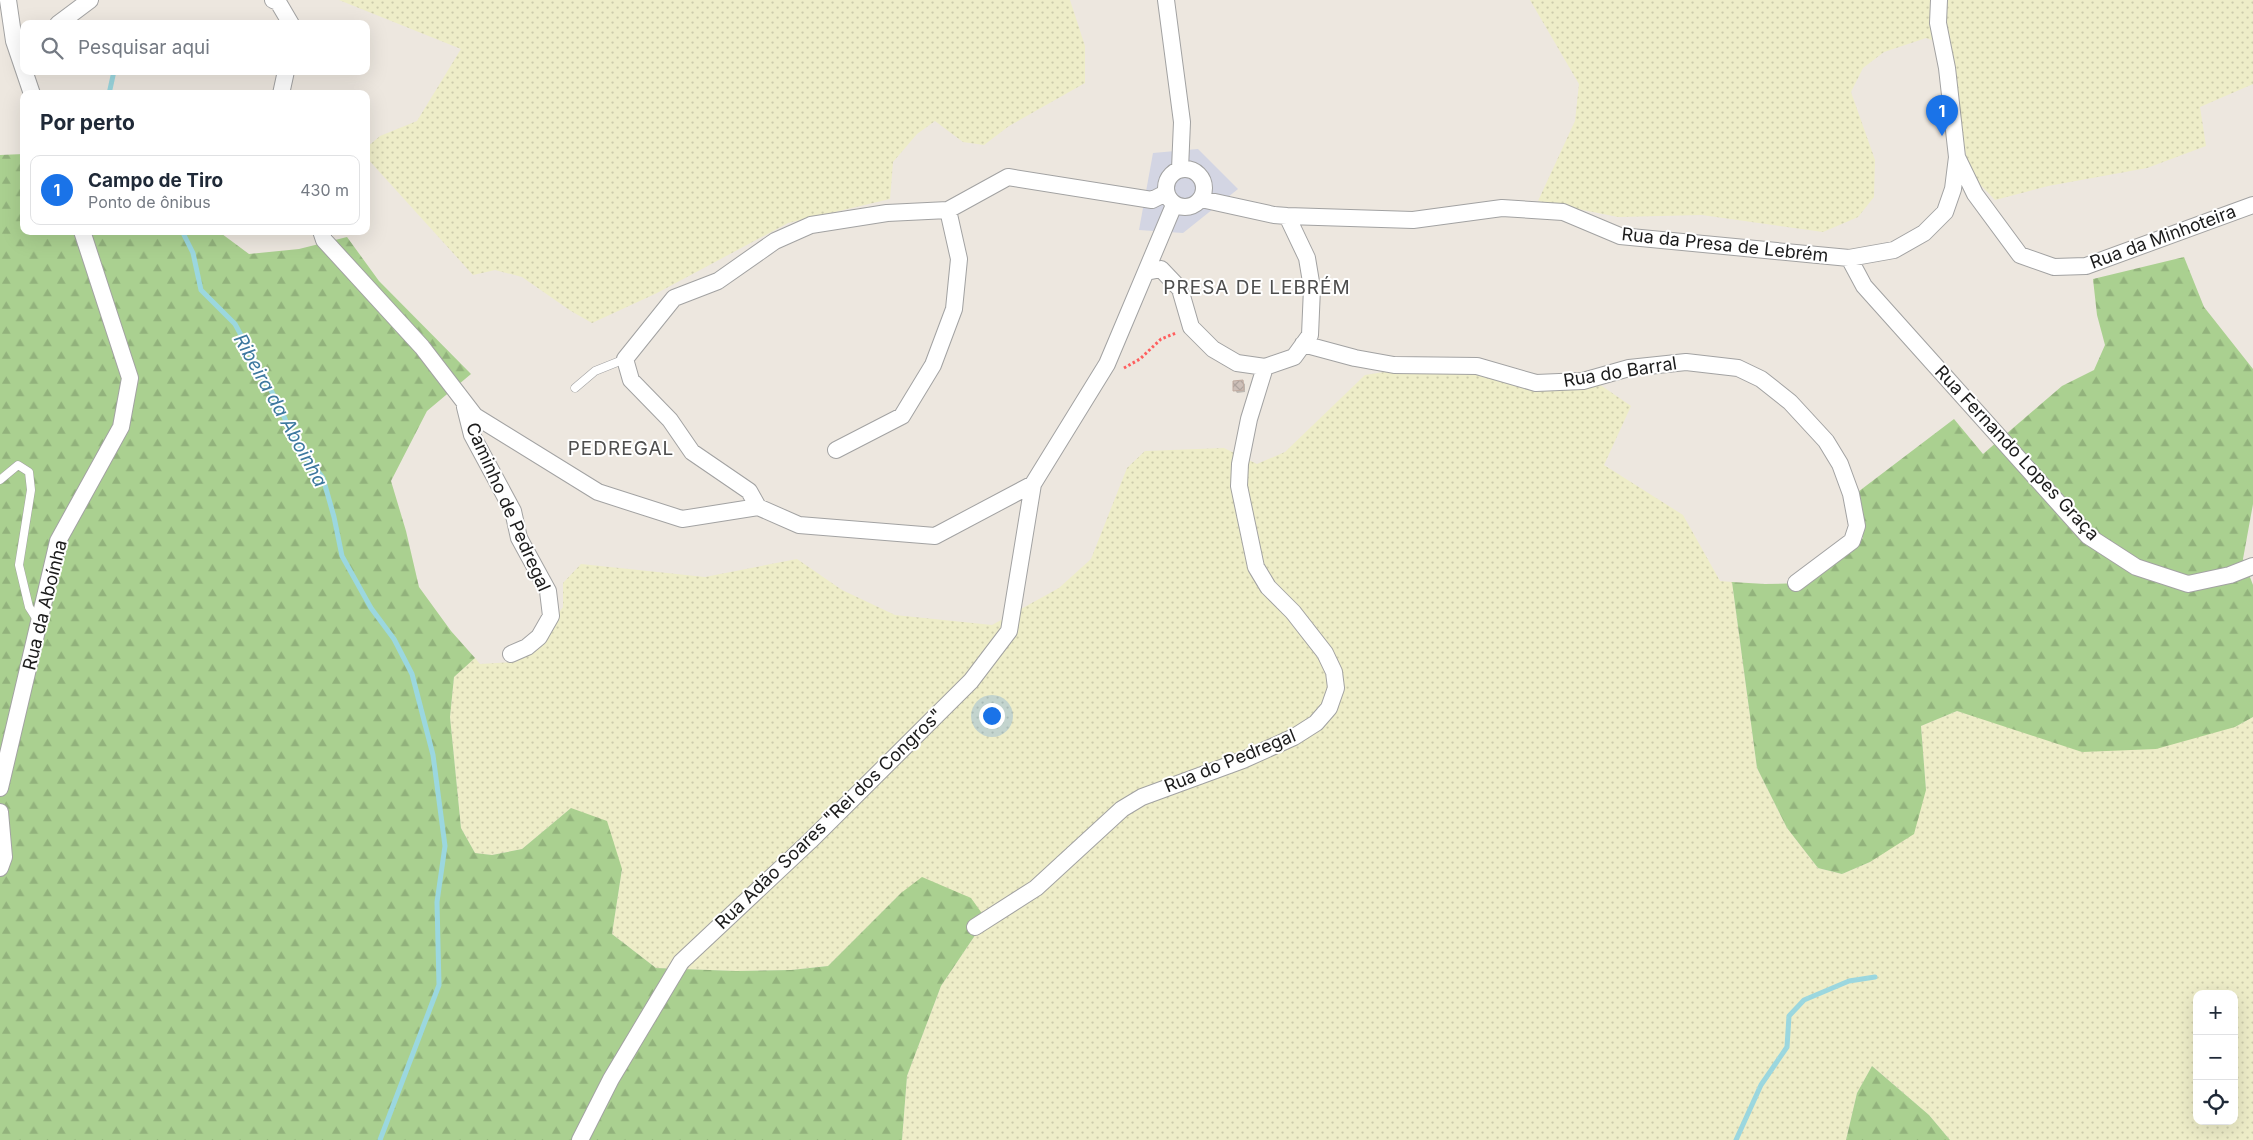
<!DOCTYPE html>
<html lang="pt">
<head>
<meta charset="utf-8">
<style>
  :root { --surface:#fff; --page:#f6f6f7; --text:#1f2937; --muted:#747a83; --line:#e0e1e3; --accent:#1a73e8 }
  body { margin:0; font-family:Inter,sans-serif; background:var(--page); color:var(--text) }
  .controls { position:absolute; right:15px; bottom:15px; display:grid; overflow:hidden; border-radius:10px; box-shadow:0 5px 20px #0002 }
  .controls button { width:45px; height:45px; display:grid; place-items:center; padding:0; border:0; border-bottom:1px solid var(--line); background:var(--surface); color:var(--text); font:25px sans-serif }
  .you { position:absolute; left:991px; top:715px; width:18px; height:18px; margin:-12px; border:4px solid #fff; border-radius:50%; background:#1a73e8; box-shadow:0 0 0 8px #1a73e833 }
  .badge { display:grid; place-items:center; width:32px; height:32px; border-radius:50%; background:var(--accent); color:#fff; font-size:16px; font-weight:700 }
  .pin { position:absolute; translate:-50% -41px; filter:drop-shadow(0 1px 2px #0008) }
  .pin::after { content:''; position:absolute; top:26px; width:18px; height:15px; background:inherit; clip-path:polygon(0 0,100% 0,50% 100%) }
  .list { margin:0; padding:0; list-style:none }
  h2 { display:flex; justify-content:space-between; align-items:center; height:65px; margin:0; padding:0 20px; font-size:21px }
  h2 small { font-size:16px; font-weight:400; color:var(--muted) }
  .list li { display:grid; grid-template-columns:32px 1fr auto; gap:15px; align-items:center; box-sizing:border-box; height:70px; margin:0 10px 10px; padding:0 10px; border:1px solid var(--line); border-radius:10px }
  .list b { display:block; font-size:19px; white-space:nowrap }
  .list p { margin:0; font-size:16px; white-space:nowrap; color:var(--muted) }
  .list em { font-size:16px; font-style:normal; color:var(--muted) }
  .icon { flex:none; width:28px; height:28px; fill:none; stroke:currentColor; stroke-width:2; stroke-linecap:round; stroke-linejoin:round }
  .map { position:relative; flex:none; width:2253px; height:1140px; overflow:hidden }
  .search { position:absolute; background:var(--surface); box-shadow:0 5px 20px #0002; left:20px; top:20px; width:350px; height:55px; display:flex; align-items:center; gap:12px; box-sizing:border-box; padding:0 18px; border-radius:10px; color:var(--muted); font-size:19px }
  .panel { position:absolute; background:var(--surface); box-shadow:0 5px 20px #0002; left:20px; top:90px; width:350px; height:145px; border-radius:10px }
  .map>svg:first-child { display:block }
</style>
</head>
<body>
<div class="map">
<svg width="2253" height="1140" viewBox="0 0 2253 1140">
  <defs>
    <pattern id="farmland-dots" width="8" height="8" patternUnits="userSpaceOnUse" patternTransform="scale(1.25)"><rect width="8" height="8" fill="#eeedc8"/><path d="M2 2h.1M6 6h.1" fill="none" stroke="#cccbab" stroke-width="1.8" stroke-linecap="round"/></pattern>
    <pattern id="forest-firs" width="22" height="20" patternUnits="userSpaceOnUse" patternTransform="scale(1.25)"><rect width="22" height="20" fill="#aad090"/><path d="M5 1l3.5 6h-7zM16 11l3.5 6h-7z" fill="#92b27c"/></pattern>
    <pattern id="building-cross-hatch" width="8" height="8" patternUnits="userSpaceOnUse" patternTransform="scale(1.25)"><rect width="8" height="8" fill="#cdbfb8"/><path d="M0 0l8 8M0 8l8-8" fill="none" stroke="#afa49e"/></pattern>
  </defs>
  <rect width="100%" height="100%" fill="#ede7df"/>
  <!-- farmland -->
  <path fill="url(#farmland-dots)" fill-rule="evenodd" d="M339 0H1070L1085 46V83L1009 126 984 145 963 142 935 121 917 134 893 162 890 199 788 223 657 293 592 323 571 311 522 277 495 270 473 275 366 157V148L380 136 417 121 461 49Z
    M1530 0H2253V84L2200 107 2206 146 2147 168 2048 186 1995 200 1971 175 1947 76 1950 46 1926 38 1884 52 1863 68 1851 92 1875 160 1874 197 1858 217 1823 232 1702 215 1618 217 1538 201 1575 121 1579 84Z
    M1436 364 1536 390 1599 384 1631 406 1604 465 1683 515 1720 581 1732 582 1757 768 1787 828 1818 868 1842 874 1870 862 1926 790 1921 726 1957 711 1999 723 2235 727 2253 717V1140H1950L1929 1115 1872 1066 1857 1093 1846 1140H902L907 1076 941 986 986 919 901 893 828 966 791 970 736 971 656 968 612 934 622 869 571 808 522 849 492 855 475 853 461 828 450 717 454 677 475 658 480 664 516 662 548 628 563 607V583L581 564 705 577 797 559 842 590 895 615 992 625 1059 588 1091 559 1127 468 1145 451 1224 448 1257 464 1285 452 1365 375ZM2197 994H2234V1121H2197Z"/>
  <!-- forest -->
  <path fill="url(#forest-firs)" d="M24 154V231H218L249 254 299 249 347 237 379 281 471 374 427 411 391 481 406 531 419 587 451 631 475 658 454 677 450 717 461 828 475 853 492 855 522 849 571 808 607 821 622 869 612 934 656 968 736 971 791 970 828 966 901 893 922 877 971 898 986 919 941 986 907 1076 902 1140H0V155Z
    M2184 257 2204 307 2253 369V504L2243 559 2253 585V717L2235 727 2156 749 2082 752 1957 711 1921 726 1926 790 1914 834 1870 862 1842 874 1818 868 1787 828 1757 768 1732 582 1765 584 1805 583 1863 538 1850 498 1954 419 1983 454 2062 386 2094 370 2105 345 2097 315 2093 279Z
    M1872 1066 1929 1115 1950 1140H1846L1857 1093Z"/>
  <!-- plaza -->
  <path fill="#d3d5e3" d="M1198 149 1238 189 1183 233 1139 230 1153 153Z"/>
  <!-- shadow -->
  <path fill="#0003" d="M1242 382 1245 384V392L1237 393 1235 390Z"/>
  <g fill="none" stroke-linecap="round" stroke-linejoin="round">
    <!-- stream -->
    <path stroke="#9bd7df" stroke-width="5" d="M109 94 114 71
      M182 231 193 253 201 290 235 324 280 407 293 438 323 478 334 517 342 556 371 608 394 639 412 674 433 755 445 846 437 902 439 985 380 1140
      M1736 1140 1761 1085 1787 1047 1789 1016 1804 1000 1849 981 1875 977"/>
  </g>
  <!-- building -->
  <path fill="url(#building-cross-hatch)" stroke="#c0aba0" d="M1243 380 1244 390 1233 391V381Z"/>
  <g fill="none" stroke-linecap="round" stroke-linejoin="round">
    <defs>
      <path id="service" d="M575 388 595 371 625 359
        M0 480 18 465 29 472 31 490 19 565 29 607 38 621"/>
      <path id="minor" d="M8 0 14 41 32 94
        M273 0 278 2 291 24
        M1166 0 1182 122 1180 169
        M1939 0 1938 23 1947 68 1957 157 1975 194 2020 255 2054 267 2086 266 2253 205
        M58 24 90 0
        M281 94 286 71
        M1166 188a19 19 0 1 1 38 0a19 19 0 1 1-38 0Z
        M1201 199 1274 215 1287 216 1413 220 1502 208 1563 212 1620 236 1849 258 1894 250 1924 233 1945 212 1953 189 1957 157
        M321 231 324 240 422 347 475 416 598 492 682 519 758 507 799 525 935 536 1033 484 1107 364 1174 205
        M1849 258 1864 286 2088 536 2136 567 2188 584 2230 575 2253 566
        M1146 272 1161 269 1180 289 1191 327 1213 349 1237 363 1265 367 1294 357 1310 335 1312 288 1307 258 1287 216
        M1303 344 1355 358 1394 365 1477 366 1536 383 1583 381 1629 368 1686 362 1738 368 1761 379 1790 402 1826 441 1840 464 1851 494 1857 526 1852 541 1796 583
        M465 407 472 435 513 511 519 538 548 591 551 616 539 637 527 647 511 654
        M836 450 902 416 933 365 954 309 959 259 948 210
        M758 507 749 491 692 452 670 420 631 380 625 359 674 298 718 281 775 241 811 225 887 213 948 210 1008 177 1152 200 1166 193
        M0 788 58 541 121 427 130 378 82 231
        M0 812 4 857 0 868
        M975 927 1036 888 1122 809 1142 797 1243 760 1294 737 1316 723 1329 708 1336 688 1334 672 1325 653 1293 612 1268 587 1256 567 1239 486 1240 464 1249 419 1265 367
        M580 1140 611 1079 681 962 810 841 971 681 1009 631 1033 484"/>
    </defs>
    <!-- service casing -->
    <use href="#service" stroke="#a2a2a2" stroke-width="9"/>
    <!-- minor casing -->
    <use href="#minor" stroke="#a2a2a2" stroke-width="18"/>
    <!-- path -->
    <path stroke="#ff5e5e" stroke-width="3" stroke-dasharray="2.5 2.5" stroke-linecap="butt" d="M1124 368 1140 359 1161 339 1176 333"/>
    <!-- service -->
    <use href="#service" stroke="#fff" stroke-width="8"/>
    <!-- minor -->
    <use href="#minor" stroke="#fff" stroke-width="16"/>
  </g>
  <g text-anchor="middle" stroke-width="4" stroke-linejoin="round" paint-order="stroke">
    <!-- street labels -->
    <g font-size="18" fill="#1b1b1b" stroke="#fff">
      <text transform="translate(2163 237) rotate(-20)" y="6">Rua da Minhoteira</text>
      <text transform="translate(1725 245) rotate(6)" y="6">Rua da Presa de Lebrém</text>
      <text transform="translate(1620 372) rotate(-9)" y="6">Rua do Barral</text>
      <text transform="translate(2017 453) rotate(47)" y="6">Rua Fernando Lopes Graça</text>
      <text transform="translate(508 507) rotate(66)" y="6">Caminho de Pedregal</text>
      <text transform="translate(45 605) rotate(-76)" y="6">Rua da Aboínha</text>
      <text transform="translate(1230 761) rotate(-22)" y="6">Rua do Pedregal</text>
      <text transform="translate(829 819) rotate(-44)" y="6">Rua Adão Soares "Rei dos Congros"</text>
    </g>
    <!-- neighbourhood labels -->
    <g font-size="19" letter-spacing="1" fill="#4e4e4e" stroke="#fff">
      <text x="1257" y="294">PRESA DE LEBRÉM</text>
      <text x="621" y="455">PEDREGAL</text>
    </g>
    <!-- water labels -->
    <g font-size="19" font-style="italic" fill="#3d789f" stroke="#fff">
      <text transform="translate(281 410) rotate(61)" y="7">Ribeira da Aboinha</text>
    </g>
  </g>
</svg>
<div class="controls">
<button>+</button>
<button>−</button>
<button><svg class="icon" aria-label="locate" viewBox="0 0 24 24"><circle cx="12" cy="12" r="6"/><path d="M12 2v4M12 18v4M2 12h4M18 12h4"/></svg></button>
</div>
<div class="you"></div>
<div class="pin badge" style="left:1942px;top:136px">1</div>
<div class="search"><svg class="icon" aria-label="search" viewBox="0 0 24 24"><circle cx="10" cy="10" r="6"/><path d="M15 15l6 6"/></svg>Pesquisar aqui</div>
<section class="panel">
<h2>Por perto<small></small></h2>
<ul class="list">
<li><span class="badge">1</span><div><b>Campo de Tiro</b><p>Ponto de ônibus</p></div><em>430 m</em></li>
</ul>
</section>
</div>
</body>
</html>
